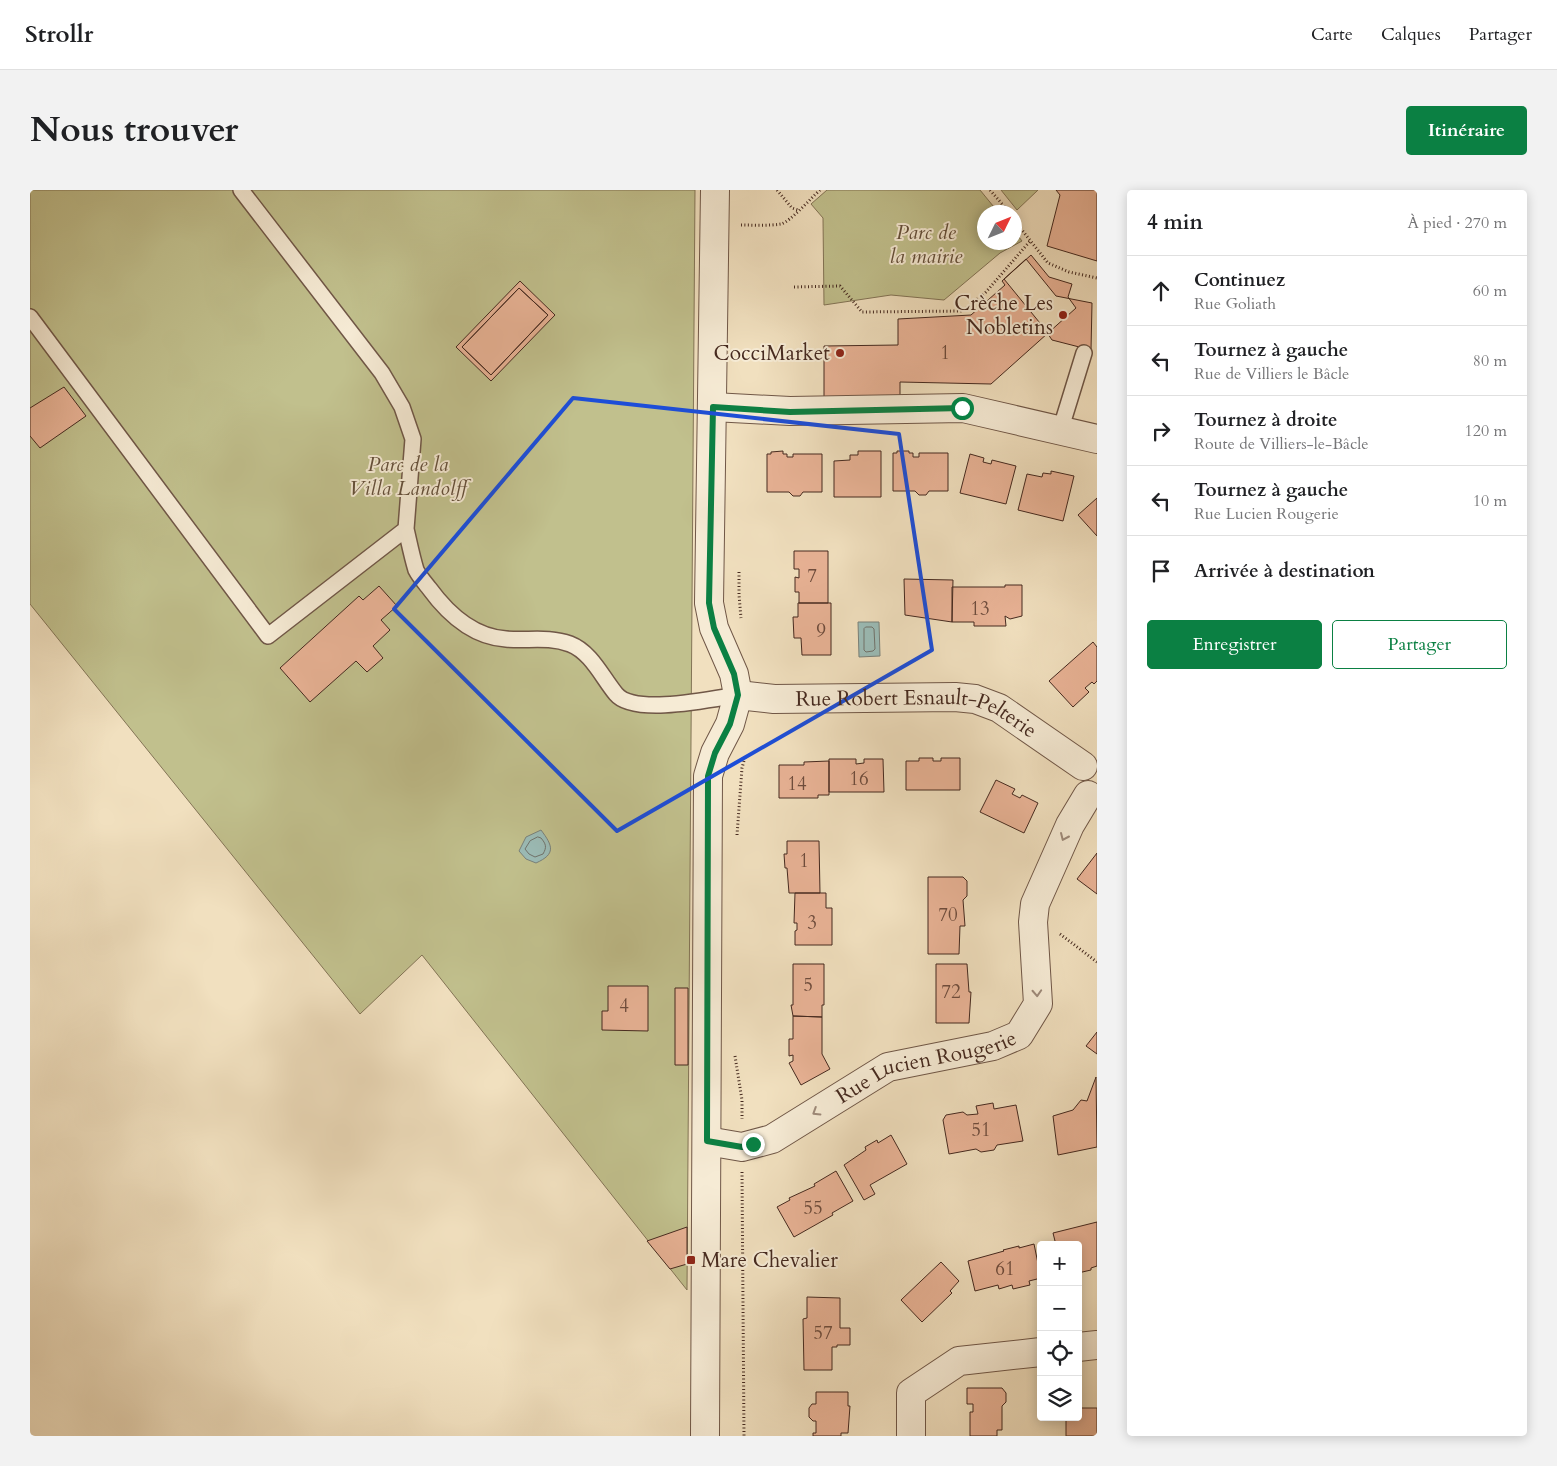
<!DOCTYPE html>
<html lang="fr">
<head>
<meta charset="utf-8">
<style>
  :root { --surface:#fff; --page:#f2f2f2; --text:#202124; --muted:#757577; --line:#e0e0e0; --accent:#0b8043 }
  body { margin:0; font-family:Cardo,serif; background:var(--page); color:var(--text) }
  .controls { position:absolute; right:15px; bottom:15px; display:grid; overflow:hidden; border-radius:5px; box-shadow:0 2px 12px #0003 }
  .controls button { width:45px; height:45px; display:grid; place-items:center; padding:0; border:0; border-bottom:1px solid var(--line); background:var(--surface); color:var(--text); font:25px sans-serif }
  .compass { position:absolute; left:947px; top:15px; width:45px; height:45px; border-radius:50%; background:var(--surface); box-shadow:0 2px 12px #0003; rotate:47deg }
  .stop { position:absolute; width:15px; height:15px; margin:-11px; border:4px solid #0b8043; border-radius:50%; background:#fff }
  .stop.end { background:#0b8043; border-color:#fff; box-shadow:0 1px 5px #0008 }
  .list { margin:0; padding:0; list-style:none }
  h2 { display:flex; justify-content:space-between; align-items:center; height:65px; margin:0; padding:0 20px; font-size:21px }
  h2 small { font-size:16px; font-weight:400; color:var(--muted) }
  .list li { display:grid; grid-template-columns:32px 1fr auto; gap:15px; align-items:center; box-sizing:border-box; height:70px; padding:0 20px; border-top:1px solid var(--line) }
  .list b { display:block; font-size:19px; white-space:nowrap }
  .list p { margin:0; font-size:16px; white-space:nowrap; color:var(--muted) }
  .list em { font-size:16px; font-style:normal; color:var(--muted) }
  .actions { display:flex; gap:10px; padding:15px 20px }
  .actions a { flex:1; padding:11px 0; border:1px solid var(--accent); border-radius:5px; text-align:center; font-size:18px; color:var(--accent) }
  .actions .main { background:var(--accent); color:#fff }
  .icon { flex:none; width:28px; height:28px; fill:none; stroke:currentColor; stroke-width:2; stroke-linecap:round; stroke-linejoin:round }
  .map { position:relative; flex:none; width:1067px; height:1246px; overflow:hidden; border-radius:5px }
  header { display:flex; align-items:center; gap:30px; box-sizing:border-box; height:70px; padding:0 25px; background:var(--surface); border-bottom:1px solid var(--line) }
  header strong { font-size:24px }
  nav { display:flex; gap:28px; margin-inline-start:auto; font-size:18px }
  .intro { display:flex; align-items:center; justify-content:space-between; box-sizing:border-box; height:120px; padding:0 30px }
  h1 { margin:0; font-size:35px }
  .button { padding:12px 22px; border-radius:5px; background:var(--accent); color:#fff; font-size:18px; font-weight:700 }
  main { display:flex; gap:30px; padding:0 30px }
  aside { flex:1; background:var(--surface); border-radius:5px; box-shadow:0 2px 12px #0003 }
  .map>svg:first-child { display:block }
</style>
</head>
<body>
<header>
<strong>Strollr</strong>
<nav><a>Carte</a><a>Calques</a><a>Partager</a></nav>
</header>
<div class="intro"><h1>Nous trouver</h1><a class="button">Itinéraire</a></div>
<main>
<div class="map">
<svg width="1067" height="1246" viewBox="0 0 1067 1246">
  <rect width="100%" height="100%" fill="#f1e0bf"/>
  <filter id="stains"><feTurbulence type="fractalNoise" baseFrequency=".004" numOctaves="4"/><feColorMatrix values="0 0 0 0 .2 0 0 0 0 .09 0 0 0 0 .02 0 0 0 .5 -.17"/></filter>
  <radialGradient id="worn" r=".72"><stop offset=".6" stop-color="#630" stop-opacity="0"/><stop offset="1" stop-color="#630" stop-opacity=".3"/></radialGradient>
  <!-- green -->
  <path fill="#c1c08d" stroke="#837456" d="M0 0H665L657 1100 392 765 330 824 0 414Z
    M797 0H950L968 22H954V52H984L985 42 992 51 970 63 914 110 861 105 794 115 793 28 781 14Z
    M971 0H1008L987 20Z"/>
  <!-- water -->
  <path fill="#9bbcb7" stroke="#79817a" d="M828 432H849L850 466 829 467Z
    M511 640C523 656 526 664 506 673L496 669 489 661 496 647Z"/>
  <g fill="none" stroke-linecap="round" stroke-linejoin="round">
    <!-- shore -->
    <path stroke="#70726b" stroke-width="1" d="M836 437H842L844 439 845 459 843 461 836 462 834 460V439Z
      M508 647 511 648C516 654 517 657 513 664L505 667 499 664 495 659 500 651Z"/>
  </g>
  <!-- building -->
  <path fill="#e9b396" stroke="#45291f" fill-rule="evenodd" d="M1026 0H1067V71L1017 56 1030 5Z
    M1001 65 1019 87 1042 94 1038 107 1046 118 961 194 870 192V208H794V156L868 155V129L941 125 975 95 972 91Z
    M996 69 1026 106 1062 113 1061 160 1022 150 1014 138 974 89Z
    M490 91 525 125 461 191 426 157ZM489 98 518 125 461 185 432 157Z
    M489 98 518 125 461 185 432 157Z
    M34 197 56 226 10 258 0 246V218Z
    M753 261V264H757V267H763V264H792V302H773L770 306H763L759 302H737V264H741V262Z
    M828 261H851V307H804V271L820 270V265H828Z
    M867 261H879V263H883V267H889V263H918V301H899L896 305H889L885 301H863V263H867Z
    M940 264 954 268 953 272 961 274 962 270 986 276 976 314 930 303Z
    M1021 281 1044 286 1033 331 988 320 997 284 1012 287 1013 283 1021 284Z
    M1067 308V346L1048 325Z
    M764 361H798V413H769V402H765V387L769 388V379H764Z
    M874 389 923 390 922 432 875 425Z
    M975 395H992V426L980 429 975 426 976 436H944V432H922V397H975Z
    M349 396 367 416 351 430 360 440 343 456 353 468 337 482 326 471 280 512 250 478 329 406 333 410Z
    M768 413H801V465H772L771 448H764L763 427H768Z
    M1063 452 1067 457V491L1064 494 1062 492 1055 498 1059 502 1043 517 1019 491Z
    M889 568H903V571H911V568H930V600H876V571H889Z
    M799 569H826V574L834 573V569H853L854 602H799Z
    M799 571V605H788V608H749V575H774V572Z
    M966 590 985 599 982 604 990 608 992 605 1008 613 994 643 950 622Z
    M757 651H789L790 703H759L757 678H755L754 664H757Z
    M1067 663V704L1047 689Z
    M898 687H933L937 691V706L933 710 935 736H930L929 764H898Z
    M765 703H796V718H802V755H765V741L767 740V733H764Z
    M763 774H794V815H792V827L763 826 761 815H763Z
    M906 774H937L939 802H941L939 833H906Z
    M578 796H618V841L572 840V821H578Z
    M645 798H658V875H645Z
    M763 826 792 827V864L800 879 771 895 759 873 763 871V865L759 866V849H763Z
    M1067 842V864L1056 856Z
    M1066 887 1067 957 1028 965 1023 926 1043 920 1051 910 1057 911Z
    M963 913 964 919 986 915 993 951 967 955 964 960 951 962 946 959 919 964 913 930 916 925 933 922 937 925 948 924 946 916Z
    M861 945 877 974 840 995 845 1004 834 1010 814 975 836 960 835 957 847 950 848 953Z
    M806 981 823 1011 802 1023 803 1025 764 1047 747 1017 760 1010 759 1008 785 996 784 994Z
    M1067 1032V1076L1061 1078V1080L1048 1083V1055H1026L1023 1043Z
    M657 1037V1074L640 1079 617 1051Z
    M1004 1054 1011 1088 999 1091 1000 1095 983 1099 982 1095 969 1099 968 1095 945 1101 938 1071 974 1061 973 1060 989 1056V1058Z
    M911 1072 929 1091 920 1101 922 1103 892 1132 871 1110Z
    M777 1107 810 1108V1138H820V1155H807V1157H802V1180H774L773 1129 777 1128Z
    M937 1198H972L976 1203V1212L972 1216V1240H967V1246H940V1222H943V1214H937Z
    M786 1202H818V1216H820L818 1243H811V1246H783V1243H786V1231H783L779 1227V1218L782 1214H786Z
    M1048 1218H1067V1246H1036V1227H1048Z"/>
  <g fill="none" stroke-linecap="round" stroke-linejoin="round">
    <defs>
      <path id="service" d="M0 127 238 446 376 339 383 249 372 217 352 183 211 0
        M1030 241 1054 163
        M376 339C379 352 382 367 386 380 389 386 395 393 399 398 418 424 443 447 476 449 498 451 518 446 540 454 561 462 572 487 586 504 604 526 682 509 708 505"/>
      <g id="minor">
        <path d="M683 217 760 221 933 218 1067 249"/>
        <path id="s1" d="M708 505 744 509 925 507 945 509 969 518 1053 576"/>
        <path id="s2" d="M677 951 712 957 742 949 858 877 963 856 989 845 1008 814 1003 732 1005 714 1040 635 1058 605"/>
        <path d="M1048 1157 1067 1155"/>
        <path d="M675 1246 678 586 685 563 700 534 708 505 704 484 684 438 679 413 685 0"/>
        <path d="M881 1246V1203L929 1171 1011 1162"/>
      </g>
    </defs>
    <!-- service casing -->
    <use href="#service" stroke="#705747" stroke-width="18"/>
    <!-- minor casing -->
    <use href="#minor" stroke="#705747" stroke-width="30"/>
    <!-- path -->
    <path stroke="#45291f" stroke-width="3" stroke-dasharray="1 2.5" stroke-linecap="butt" d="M747 0 762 18 768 20
      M960 0 979 22
      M984 30 1018 73 1039 82 1067 88
      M711 35C724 35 739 36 751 34 760 32 781 8 790 0
      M764 97 810 96 832 122 933 121 956 102 1001 50
      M709 382V405L711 428
      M707 645 712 578 715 567
      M1030 744 1067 772
      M705 866 712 910V929
      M712 982 714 1246"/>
    <!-- service -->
    <use href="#service" stroke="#f6ebd5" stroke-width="15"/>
    <!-- minor -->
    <use href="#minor" stroke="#f6ebd5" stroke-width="28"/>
  </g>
  <!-- one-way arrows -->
  <defs><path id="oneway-chevron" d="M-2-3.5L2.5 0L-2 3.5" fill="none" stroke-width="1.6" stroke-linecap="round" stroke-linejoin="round" transform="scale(1.25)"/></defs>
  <g stroke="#9e8a7a">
    <use href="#oneway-chevron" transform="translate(1034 647) rotate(114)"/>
    <use href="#oneway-chevron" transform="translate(1007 803) rotate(87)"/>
    <use href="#oneway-chevron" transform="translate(786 922) rotate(148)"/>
  </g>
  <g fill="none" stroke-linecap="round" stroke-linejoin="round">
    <!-- route -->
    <path stroke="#0b8043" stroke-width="6" d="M723 954 712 957 677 951 678 586 685 563 700 534 708 505 704 484 684 438 679 413 683 217 760 222 932 218"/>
  </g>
  <!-- marked area -->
  <path fill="none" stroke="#1d4ed8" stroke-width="4" stroke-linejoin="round" d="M543 208 869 244 902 460 587 641 364 419Z"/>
  <!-- markers -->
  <g fill="#8f2418" stroke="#f6ebd5" stroke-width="2">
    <circle cx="1033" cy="125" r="5"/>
    <circle cx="810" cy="163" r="5"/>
    <rect x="656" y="1065" width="10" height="10" rx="2.5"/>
  </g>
  <g text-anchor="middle" stroke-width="4" stroke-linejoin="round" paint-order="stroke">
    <!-- number labels -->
    <g font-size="19" fill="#6e4c3d">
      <text x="915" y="169">1</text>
      <text x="782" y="392">7</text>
      <text x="950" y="425">13</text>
      <text x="791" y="447">9</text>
      <text x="829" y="595">16</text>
      <text x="767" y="600">14</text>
      <text x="774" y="677">1</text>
      <text x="918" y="731">70</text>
      <text x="782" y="739">3</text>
      <text x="778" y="801">5</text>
      <text x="921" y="808">72</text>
      <text x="594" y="822">4</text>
      <text x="951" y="946">51</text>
      <text x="783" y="1024">55</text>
      <text x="975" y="1085">61</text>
      <text x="793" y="1149">57</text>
    </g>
    <!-- park labels -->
    <g font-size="21" font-style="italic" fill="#644f3a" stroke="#f6ebd5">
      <text x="896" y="49">Parc de<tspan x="896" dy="24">la mairie</tspan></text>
      <text x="378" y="281">Parc de la<tspan x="378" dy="24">Villa Landolff</tspan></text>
    </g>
    <!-- poi labels -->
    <g font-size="21" fill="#45291f" stroke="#f6ebd5" text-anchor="end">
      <text x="1023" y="120">Crèche Les<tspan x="1023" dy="24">Nobletins</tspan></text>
      <text x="800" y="170">CocciMarket</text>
      <text x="671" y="1077" text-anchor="start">Mare Chevalier</text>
    </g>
    <!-- street labels -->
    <g font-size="21" fill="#45291f" stroke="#f6ebd5">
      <text dy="7" stroke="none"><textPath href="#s1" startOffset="182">Rue Robert Esnault-Pelterie</textPath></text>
      <text dy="7" stroke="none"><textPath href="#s2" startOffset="239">Rue Lucien Rougerie</textPath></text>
    </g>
  </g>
  <rect width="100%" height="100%" filter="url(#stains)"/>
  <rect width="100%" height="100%" fill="url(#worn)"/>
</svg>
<div class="controls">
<button>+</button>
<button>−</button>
<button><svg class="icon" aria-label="locate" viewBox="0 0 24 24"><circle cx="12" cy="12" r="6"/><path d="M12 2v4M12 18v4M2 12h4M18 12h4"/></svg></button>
<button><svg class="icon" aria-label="layers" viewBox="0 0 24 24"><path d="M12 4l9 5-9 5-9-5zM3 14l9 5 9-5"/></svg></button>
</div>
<svg class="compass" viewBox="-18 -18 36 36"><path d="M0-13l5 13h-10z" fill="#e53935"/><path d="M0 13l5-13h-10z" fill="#757577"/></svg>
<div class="stop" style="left:932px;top:218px"></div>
<div class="stop end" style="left:723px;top:954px"></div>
</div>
<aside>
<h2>4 min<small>À pied · 270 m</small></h2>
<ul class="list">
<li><svg class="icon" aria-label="ahead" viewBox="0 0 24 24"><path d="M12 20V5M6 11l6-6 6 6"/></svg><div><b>Continuez</b><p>Rue Goliath</p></div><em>60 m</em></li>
<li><svg class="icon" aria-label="left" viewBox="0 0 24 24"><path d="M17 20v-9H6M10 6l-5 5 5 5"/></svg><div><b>Tournez à gauche</b><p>Rue de Villiers le Bâcle</p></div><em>80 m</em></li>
<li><svg class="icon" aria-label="right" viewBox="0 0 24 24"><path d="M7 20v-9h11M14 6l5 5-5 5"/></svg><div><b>Tournez à droite</b><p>Route de Villiers-le-Bâcle</p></div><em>120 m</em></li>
<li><svg class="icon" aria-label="left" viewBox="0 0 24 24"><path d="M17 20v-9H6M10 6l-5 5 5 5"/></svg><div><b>Tournez à gauche</b><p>Rue Lucien Rougerie</p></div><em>10 m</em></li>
<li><svg class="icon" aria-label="arrive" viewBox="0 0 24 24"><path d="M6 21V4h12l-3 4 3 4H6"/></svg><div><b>Arrivée à destination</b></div></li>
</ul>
<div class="actions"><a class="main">Enregistrer</a><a>Partager</a></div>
</aside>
</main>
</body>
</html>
